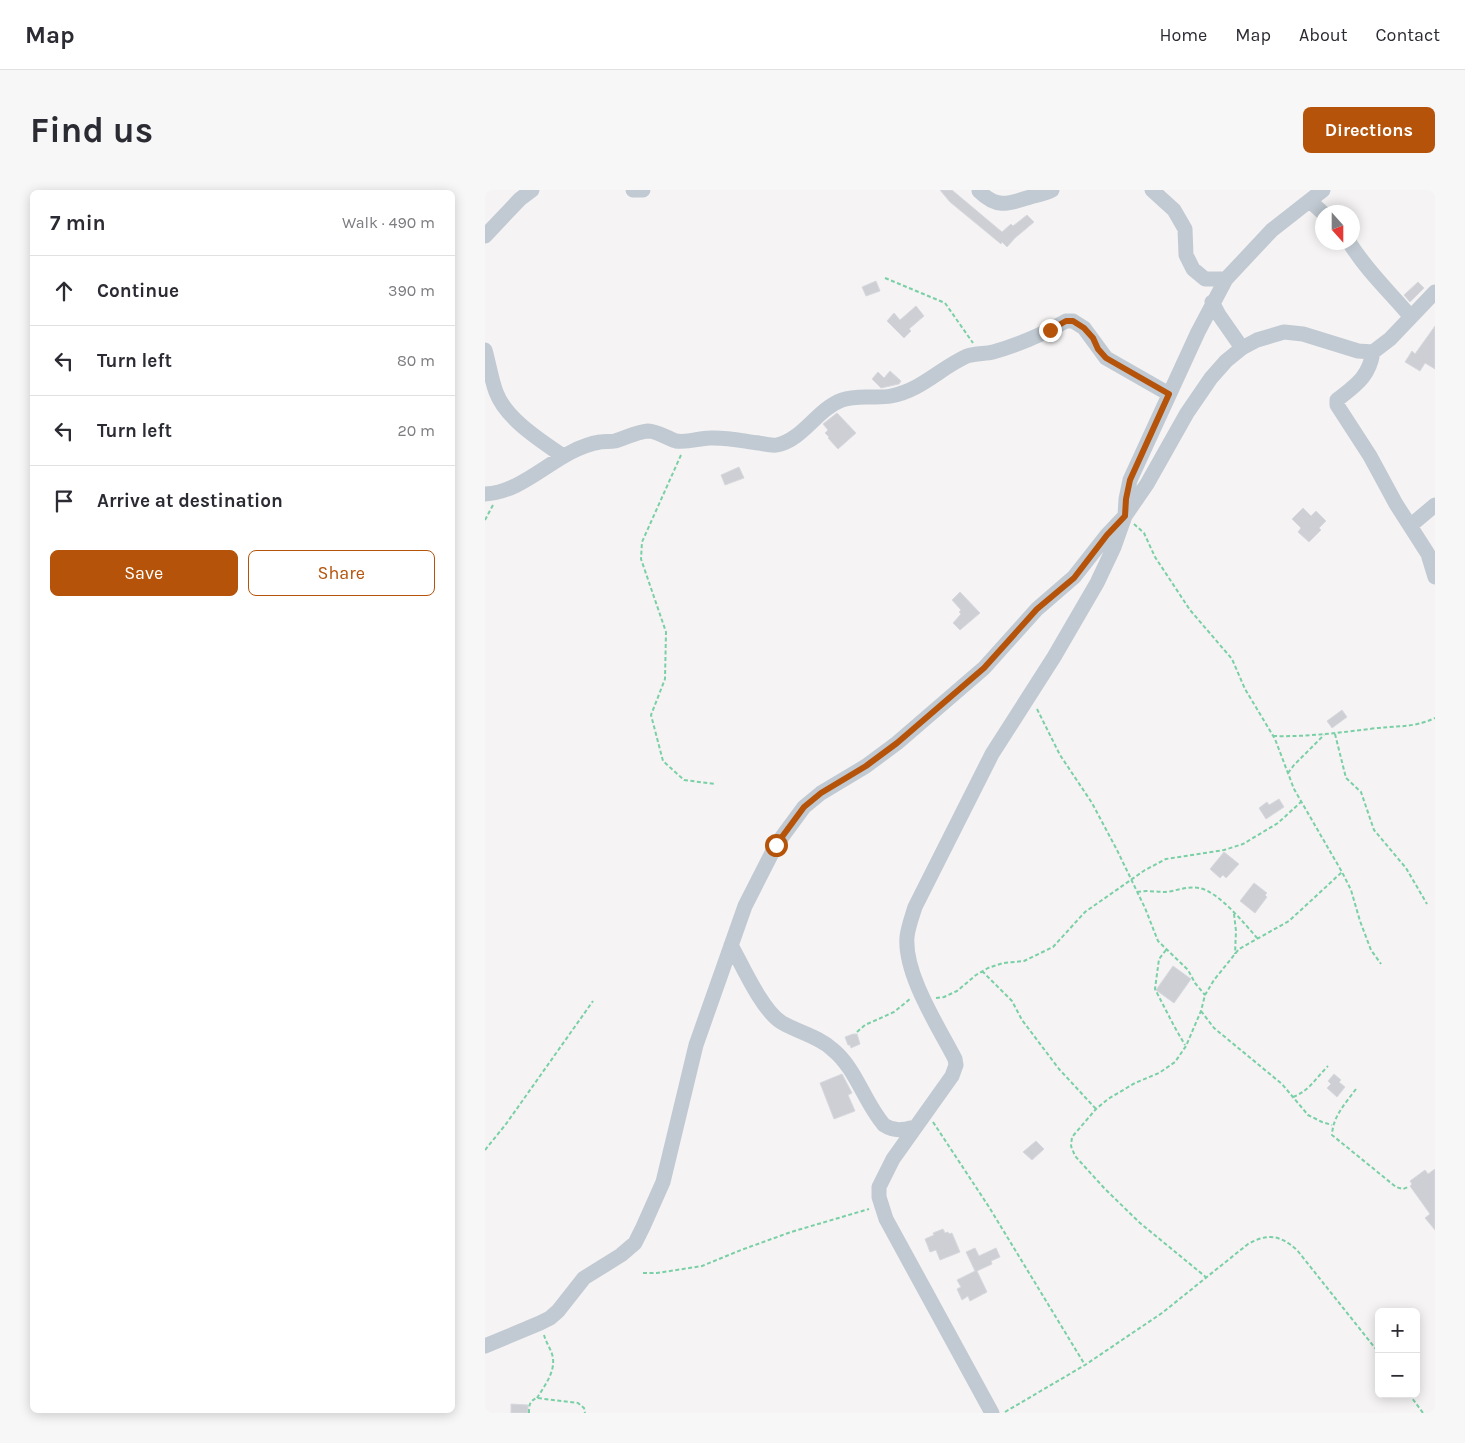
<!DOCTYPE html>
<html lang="en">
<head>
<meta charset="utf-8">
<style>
  :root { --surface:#fff; --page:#f7f7f7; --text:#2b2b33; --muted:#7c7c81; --line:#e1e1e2; --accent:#b45309 }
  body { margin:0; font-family:Karla,sans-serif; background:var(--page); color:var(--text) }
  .controls { position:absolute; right:15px; bottom:15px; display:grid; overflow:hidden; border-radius:8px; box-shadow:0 2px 12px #0003 }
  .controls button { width:45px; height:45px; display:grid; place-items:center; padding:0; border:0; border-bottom:1px solid var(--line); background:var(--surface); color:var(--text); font:25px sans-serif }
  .compass { position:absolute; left:830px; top:15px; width:45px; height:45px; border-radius:50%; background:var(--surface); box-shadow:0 2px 12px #0003; rotate:159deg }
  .stop { position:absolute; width:15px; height:15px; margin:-11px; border:4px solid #b45309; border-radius:50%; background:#fff }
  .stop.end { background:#b45309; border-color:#fff; box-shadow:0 1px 5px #0008 }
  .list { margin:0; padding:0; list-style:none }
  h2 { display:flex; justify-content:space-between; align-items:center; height:65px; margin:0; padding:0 20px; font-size:21px }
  h2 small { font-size:16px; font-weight:400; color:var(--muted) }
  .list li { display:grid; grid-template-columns:32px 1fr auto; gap:15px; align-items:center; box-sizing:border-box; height:70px; padding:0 20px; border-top:1px solid var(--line) }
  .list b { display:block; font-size:19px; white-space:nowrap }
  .list em { font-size:16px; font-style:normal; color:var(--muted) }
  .actions { display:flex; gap:10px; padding:15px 20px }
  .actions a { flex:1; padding:11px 0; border:1px solid var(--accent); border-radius:8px; text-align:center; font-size:18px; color:var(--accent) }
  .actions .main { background:var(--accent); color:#fff }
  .icon { flex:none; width:28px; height:28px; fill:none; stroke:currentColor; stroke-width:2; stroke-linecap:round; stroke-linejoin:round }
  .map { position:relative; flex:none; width:950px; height:1223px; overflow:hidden; border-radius:8px }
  header { display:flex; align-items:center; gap:30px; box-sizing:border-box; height:70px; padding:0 25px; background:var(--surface); border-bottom:1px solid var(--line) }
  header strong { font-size:24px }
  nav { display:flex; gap:28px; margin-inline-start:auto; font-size:18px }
  .intro { display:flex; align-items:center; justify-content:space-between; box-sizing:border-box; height:120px; padding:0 30px }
  h1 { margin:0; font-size:35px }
  .button { padding:12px 22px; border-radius:8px; background:var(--accent); color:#fff; font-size:18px; font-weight:700 }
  main { display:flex; gap:30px; padding:0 30px }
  aside { flex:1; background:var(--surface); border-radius:8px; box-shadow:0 2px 12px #0003 }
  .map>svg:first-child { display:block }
</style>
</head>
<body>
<header>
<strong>Map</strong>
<nav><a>Home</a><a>Map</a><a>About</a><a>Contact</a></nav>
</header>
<div class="intro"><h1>Find us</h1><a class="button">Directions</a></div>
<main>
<aside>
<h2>7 min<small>Walk · 490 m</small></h2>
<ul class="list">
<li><svg class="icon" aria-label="ahead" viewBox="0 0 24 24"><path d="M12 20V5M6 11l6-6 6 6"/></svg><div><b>Continue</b></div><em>390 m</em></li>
<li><svg class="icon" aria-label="left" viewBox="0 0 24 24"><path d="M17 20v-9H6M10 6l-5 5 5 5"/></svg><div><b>Turn left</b></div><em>80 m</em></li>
<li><svg class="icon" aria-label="left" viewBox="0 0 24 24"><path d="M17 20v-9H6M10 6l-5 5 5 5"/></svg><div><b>Turn left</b></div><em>20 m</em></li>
<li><svg class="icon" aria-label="arrive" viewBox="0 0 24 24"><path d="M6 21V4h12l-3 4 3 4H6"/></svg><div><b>Arrive at destination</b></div></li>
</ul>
<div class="actions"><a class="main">Save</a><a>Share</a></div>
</aside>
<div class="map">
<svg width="950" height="1223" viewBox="0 0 950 1223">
  <rect width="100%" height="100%" fill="#f5f3f3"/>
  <!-- building -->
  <path fill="#cdcfd5" stroke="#d7d9de" d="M455 0H467L517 42 526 34 528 36 542 25 549 32 530 48 522 57 517 52 516 54 465 12Z
    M391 91 395 101 381 106 377 97Z
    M933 92 939 98 925 112 919 105Z
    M431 116 439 126 424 139 426 141 419 148 402 131 409 123 415 130Z
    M950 136V179L940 173 935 181 920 172 927 161 930 164Z
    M405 181 416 191 414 194 396 198 387 189 393 182 399 188Z
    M352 223 371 243 353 259 343 248 344 247 340 243 343 240 338 234Z
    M254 277 259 288 240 295 236 285Z
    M818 318 826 326 831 321 841 331 834 338 836 340 824 352 813 342 816 338 807 329Z
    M475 402 495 423 475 440 468 433 476 424 474 422 476 420 467 410Z
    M857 520 862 527 847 538 842 531Z
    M794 609 799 617 781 629 774 618 782 612 784 615Z
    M739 662 754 674 741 688 738 685 735 688 725 679Z
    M769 693 782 703 780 705 782 707 770 723 755 711Z
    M688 776 706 789 689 813 671 800Z
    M368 844H372L375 854 366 858 365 855H363L360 847Z
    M357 884 367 903 363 905 370 921 349 929 335 893Z
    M849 884 856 890 854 892 860 897 852 907 842 898 846 894 843 891Z
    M551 951 559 959 547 970 538 962Z
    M950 979V1040L940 1028 945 1024 925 996 927 994 925 991 940 980 943 984Z
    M458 1039 460 1043 463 1042 464 1044 467 1043 475 1062 455 1070 451 1060 445 1062 440 1049 449 1045 448 1043Z
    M490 1058 494 1066 511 1058 515 1067 506 1071 507 1074 492 1081 502 1102 485 1111 483 1106 477 1110 472 1099 476 1097 472 1090 490 1081 481 1062Z
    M26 1214 43 1215V1223H26Z"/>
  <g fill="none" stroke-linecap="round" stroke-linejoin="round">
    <!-- path -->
    <path stroke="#7ad0a6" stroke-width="2" stroke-dasharray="4 2.5" stroke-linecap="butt" d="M400 88 460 113 488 153
      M196 265 157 352 156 369 181 442 180 489 166 525 178 571 199 590 230 594
      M0 330 8 315
      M649 334 659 343 670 367 705 420 747 469 760 499 790 549 809 599 857 682 866 700 875 731 886 760 896 774
      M552 519 575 565 607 613 632 660 660 718 673 751 703 780 710 793 720 805
      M850 544 861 588 876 602 889 640 921 678 942 714
      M788 546C821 547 852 543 885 539 910 535 926 539 950 528
      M803 583 809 575 839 545
      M652 702C662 700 671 702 680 702 691 701 702 696 714 698 733 701 760 734 772 748
      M749 724 751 741 750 764
      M681 760 674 769 670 799 689 836 700 855
      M497 781 527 811 537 830 574 879 611 919
      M451 808 459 807 472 801 491 785 503 778 518 773 539 771 568 757 600 722 660 680 681 669 739 660 758 654 793 633 817 611
      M716 821 729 838 797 894 823 925 837 932 847 935
      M372 842 380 835 409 822 425 809
      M871 899C860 914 848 926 847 945L911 997 918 999 923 997
      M808 907C824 901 831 888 843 876
      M448 932 504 1017 600 1175
      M0 960 21 934 108 811
      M158 1083H172L217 1076 256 1060 306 1042 384 1019
      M722 1088 655 1033 620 999 590 966 586 956 587 947 611 919 623 909 650 893 674 883 690 872 701 856 716 821 720 805 729 790 754 759 804 731 857 682
      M924 1204 938 1223
      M52 1208C60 1195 72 1180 67 1164 65 1158 61 1152 59 1145
      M520 1222 600 1175 677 1123 763 1054C783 1043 795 1045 812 1060L894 1163
      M44 1223C44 1216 44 1211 52 1208L93 1213 99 1218 100 1223"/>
    <!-- minor -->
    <path stroke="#c1cad2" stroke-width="15" d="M148 0H158
      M667 0 689 20 700 39 701 65 708 79 720 89H741
      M494 1C512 19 523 14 545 7 552 5 560 4 567 0
      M825 11 838 23
      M0 46 35 9 47 0
      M864 52C881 80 905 102 925 126
      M727 112 734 125 757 158
      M0 160C4 174 6 188 11 202 21 229 55 250 78 266
      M888 162C884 187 871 195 852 210V215L885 266 911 314 943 364 950 387
      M0 304C42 302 72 259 115 252 120 251 125 252 130 251 141 248 151 242 163 241 172 241 182 248 191 251 203 253 214 248 225 248 241 247 258 251 274 253 279 254 287 256 292 255 319 249 332 219 357 210 373 204 390 209 406 206 437 200 455 178 482 166 491 163 500 164 508 162 534 155 558 144 581 131H588L599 138 621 168 684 204
      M925 336 950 315
      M246 755C257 775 277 820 296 832 312 842 333 846 347 859 371 878 379 912 399 935 410 942 418 940 430 937
      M0 1156 55 1133 65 1128 73 1121 99 1088 136 1065 150 1053 158 1037 178 992 211 855 260 716 291 655 319 617 336 603 381 576 412 553 499 478 552 419 589 387 622 345 640 326 641 309 645 290 713 142 741 89 787 40 838 0
      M507 1223 401 1029 394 1007V997L408 969 467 886 471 875 470 869C453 836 419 784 422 747 423 737 427 727 430 717L507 564 569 467 612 393 629 357 640 326 662 294 702 223 726 188 741 171 757 158 772 150 799 142 818 144 873 161 888 162 905 149 950 102"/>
  </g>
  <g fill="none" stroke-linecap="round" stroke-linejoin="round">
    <!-- route -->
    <path stroke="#b45309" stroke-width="6" d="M291 655 319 617 336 603 381 576 412 553 499 478 552 419 589 388 622 345 640 326 641 309 645 290 684 204 621 168 613 159 608 148 599 138 588 131H581L565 140"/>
  </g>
</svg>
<div class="controls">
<button>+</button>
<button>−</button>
</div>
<svg class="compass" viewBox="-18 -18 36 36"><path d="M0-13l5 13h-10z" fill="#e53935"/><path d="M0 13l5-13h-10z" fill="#7c7c81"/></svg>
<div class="stop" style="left:291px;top:655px"></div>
<div class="stop end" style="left:565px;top:140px"></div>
</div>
</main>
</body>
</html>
